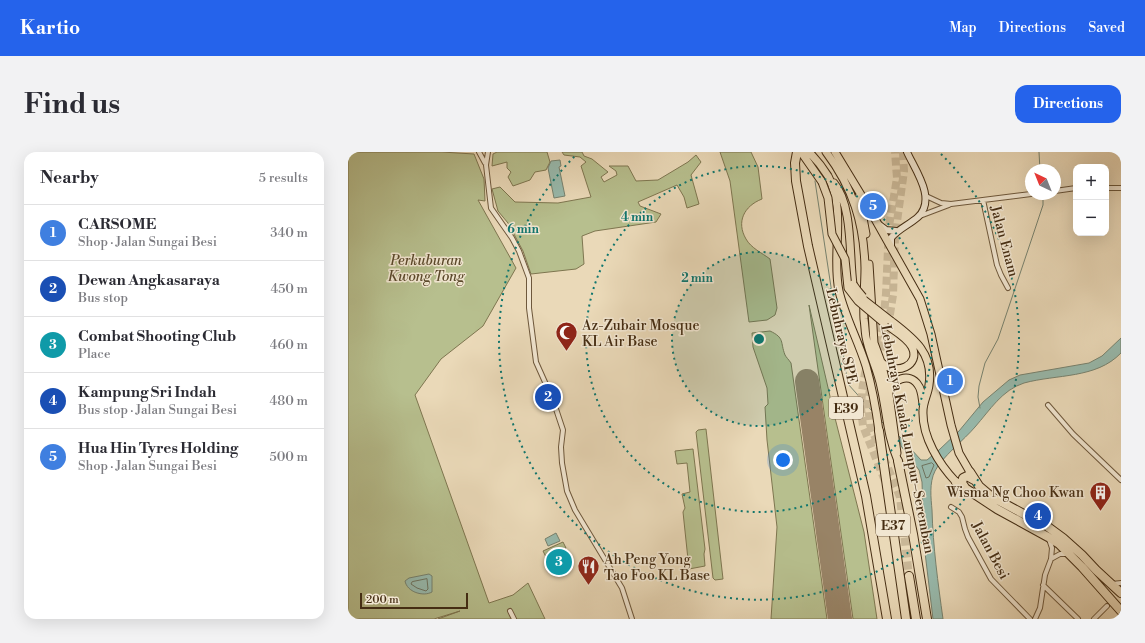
<!DOCTYPE html>
<html lang="en">
<head>
<meta charset="utf-8">
<style>
  :root { --surface:#fff; --page:#f2f2f3; --text:#2b2b33; --muted:#7c7c81; --line:#e1e1e2; --accent:#2563eb }
  body { margin:0; font-family:"Libre Bodoni",serif; background:var(--page); color:var(--text) }
  .controls { position:absolute; right:12px; top:12px; display:grid; overflow:hidden; border-radius:8px; box-shadow:0 4px 16px #0002 }
  .controls button { width:36px; height:36px; display:grid; place-items:center; padding:0; border:0; border-bottom:1px solid var(--line); background:var(--surface); color:var(--text); font:20px sans-serif }
  .compass { position:absolute; left:677px; top:12px; width:36px; height:36px; border-radius:50%; background:var(--surface); box-shadow:0 4px 16px #0002; rotate:317deg }
  .scale { position:absolute; left:12px; bottom:10px; width:108px; box-sizing:border-box; padding-left:4px; border:2px solid #452d13; border-top:0; font-size:11px; line-height:14px; white-space:nowrap; color:#452d13; -webkit-text-stroke:3px #f1e6d1; paint-order:stroke }
  .you { position:absolute; left:435px; top:308px; width:14px; height:14px; margin:-10px; border:3px solid #fff; border-radius:50%; background:#1a73e8; box-shadow:0 0 0 6px #1a73e833 }
  .badge { display:grid; place-items:center; width:26px; height:26px; border-radius:50%; background:var(--accent); color:#fff; font-size:13px; font-weight:700 }
  .pin { position:absolute; translate:-50% -50%; border:2px solid #fff; box-shadow:0 1px 4px #0006 }
  .list { margin:0; padding:0; list-style:none }
  h2 { display:flex; justify-content:space-between; align-items:center; height:52px; margin:0; padding:0 16px; font-size:17px }
  h2 small { font-size:13px; font-weight:400; color:var(--muted) }
  .list li { display:grid; grid-template-columns:26px 1fr auto; gap:12px; align-items:center; box-sizing:border-box; height:56px; padding:0 16px; border-top:1px solid var(--line) }
  .list b { display:block; font-size:15px; white-space:nowrap }
  .list p { margin:0; font-size:13px; white-space:nowrap; color:var(--muted) }
  .list em { font-size:13px; font-style:normal; color:var(--muted) }
  .map { position:relative; flex:none; width:773px; height:467px; overflow:hidden; border-radius:12px }
  header { display:flex; align-items:center; gap:24px; box-sizing:border-box; height:56px; padding:0 20px; background:var(--accent); color:#fff }
  header strong { font-size:19px }
  nav { display:flex; gap:22px; margin-inline-start:auto; font-size:14px }
  .intro { display:flex; align-items:center; justify-content:space-between; box-sizing:border-box; height:96px; padding:0 24px }
  h1 { margin:0; font-size:28px }
  .button { padding:10px 18px; border-radius:12px; background:var(--accent); color:#fff; font-size:14px; font-weight:700 }
  main { display:flex; gap:24px; padding:0 24px }
  aside { flex:1; background:var(--surface); border-radius:12px; box-shadow:0 4px 16px #0002 }
  .map>svg:first-child { display:block }
</style>
</head>
<body>
<header>
<strong>Kartio</strong>
<nav><a>Map</a><a>Directions</a><a>Saved</a></nav>
</header>
<div class="intro"><h1>Find us</h1><a class="button">Directions</a></div>
<main>
<aside>
<h2>Nearby<small>5 results</small></h2>
<ul class="list">
<li><span class="badge" style="background:#3f7fe0">1</span><div><b>CARSOME</b><p>Shop · Jalan Sungai Besi</p></div><em>340 m</em></li>
<li><span class="badge" style="background:#1a4fb4">2</span><div><b>Dewan Angkasaraya</b><p>Bus stop</p></div><em>450 m</em></li>
<li><span class="badge" style="background:#0f9aa8">3</span><div><b>Combat Shooting Club</b><p>Place</p></div><em>460 m</em></li>
<li><span class="badge" style="background:#1a4fb4">4</span><div><b>Kampung Sri Indah</b><p>Bus stop · Jalan Sungai Besi</p></div><em>480 m</em></li>
<li><span class="badge" style="background:#3f7fe0">5</span><div><b>Hua Hin Tyres Holding</b><p>Shop · Jalan Sungai Besi</p></div><em>500 m</em></li>
</ul>
</aside>
<div class="map">
<svg width="773" height="467" viewBox="0 0 773 467">
  <rect width="100%" height="100%" fill="#ead9b8"/>
  <filter id="stains"><feTurbulence type="fractalNoise" baseFrequency=".005" numOctaves="4"/><feColorMatrix values="0 0 0 0 .2 0 0 0 0 .09 0 0 0 0 .02 0 0 0 .5 -.17"/></filter>
  <radialGradient id="worn" r=".72"><stop offset=".6" stop-color="#630" stop-opacity="0"/><stop offset="1" stop-color="#630" stop-opacity=".3"/></radialGradient>
  <!-- green -->
  <path fill="#b7bf8e" stroke="#7e7650" d="M0 0H94L126 2 136 27 137 49 130 48 168 116 135 174 93 207 67 243 141 451 165 443 180 431 197 467H90L112 459 86 467H0Z
    M149 0H199L202 10 198 18 187 20 182 28 165 34 160 25 163 20 159 16V10L144 14 145 2Z
    M214 0H234L236 4 244 7 260 20 253 25 256 30 269 23 268 19 261 14H280L288 29 310 28 340 10 348 3 353 10 343 23 351 52 339 56 336 45 329 33 290 50 292 54 313 62 308 70 247 79 234 84 236 112 228 117 183 122 175 99 160 71 150 59 144 37 152 35 167 50 210 51 243 45 233 14 238 10 232 5 216 3Z
    M372 0H403L410 15 414 47C396 54 388 70 398 87 403 96 414 101 422 107L429 156 427 163 419 168 401 170 382 29Z
    M461 153 487 266 516 380 529 467H505Z
    M422 179C437 186 432 190 437 203 438 205 441 208 443 211L479 467H423L429 375 419 288 417 255 420 252 419 236 405 195 404 181Z
    M358 277 375 427 367 428 365 426 348 280 350 278Z
    M345 297 357 397 356 402 357 414 341 417 335 360 337 356 334 342 342 340 339 311 329 312 327 299Z
    M215 390 218 396 198 405 195 399Z"/>
  <!-- water -->
  <path fill="#98baad" stroke="#77826f" d="M212 8 213 14 211 15 217 44 206 46 200 16 203 9Z
    M773 186V201C748 227 709 222 676 231 654 238 642 258 627 275 617 287 593 306 587 319 581 331 583 346 584 358 585 395 590 431 595 467H585L576 392 574 330 571 318 553 294 551 284 573 308H579L591 298 611 279 635 250 661 228 672 223 741 211 754 204Z
    M208 381 212 389 200 394 197 387Z
    M81 422 84 424V440C75 445 59 440 57 429L61 426Z"/>
  <g fill="none" stroke-linecap="round" stroke-linejoin="round">
    <!-- shore -->
    <path stroke="#6e7460" stroke-width="1" d="M584 311 586 313 581 325 578 326 574 314Z
      M79 427 80 437 78 439 69 436 63 432 64 430Z"/>
    <!-- stream -->
    <path stroke="#77826f" stroke-width="1" d="M691 0 692 18
      M467 29 483 135 492 183 500 232 525 260
      M632 256 630 245 631 234 637 211 650 187 684 86 695 53V44
      M532 268 537 273"/>
    <!-- runway -->
    <path stroke="#988366" stroke-width="24" d="M459 229 492 467"/>
    <!-- highway-tunnel -->
    <path stroke="#c9b797" stroke-width="8" stroke-dasharray="8 4" stroke-linecap="butt" d="M555 0 556 19 547 84 545 143 540 175 524 223 520 251 522 273 552 345 554 364 561 424
      M537 329 515 274 513 256 514 239 517 221 533 175 536 161 538 142 541 74 549 26 547 0
      M559 446 562 467"/>
    <defs>
      <path id="street" d="M131 0 137 11
        M140 0 138 13 143 56 164 86 171 99 181 126V156L188 210 205 248 215 278 213 295 214 311 219 339 227 358 274 436 284 467
        M758 36H773
        M707 39 728 36
        M578 44 593 51 603 52 683 42
        M635 48 649 113 653 123 660 136
        M572 64 601 53
        M700 253 725 282 773 328
        M603 355 611 360 614 365 617 377 620 385 643 427 682 467
        M703 407 712 402H719
        M764 432 773 431
        M695 433 730 467
        M162 459 166 467
        M687 467 692 456 697 423 703 407 704 396 701 387
        M746 467 759 454"/>
      <path id="secondary" d="M530 72 538 78 548 79
        M543 95V86C550 77 561 73 570 65 589 47 567 18 559 0"/>
      <path id="primary" d="M453 0 474 30
        M461 0C468 7 475 16 480 24 499 60 483 101 491 139 497 165 510 188 518 214 524 235 528 257 531 279
        M478 0C505 36 516 71 517 116 517 133 515 150 516 167 517 173 517 180 518 185 521 202 530 218 533 235 539 261 539 283 550 309
        M487 0 518 51 572 147 583 182 603 273 611 301 622 320
        M486 31C505 54 501 103 505 132
        M511 45 518 82
        M521 112 526 191 533 210 541 243 549 301
        M543 169C565 186 586 201 581 233 580 242 575 250 575 259 574 285 591 312 608 330
        M533 210C548 225 573 213 564 195 559 185 545 178 536 171
        M541 241C543 227 562 220 570 233 574 238 574 246 575 252"/>
      <path id="highway" d="M449 0 447 11 448 29 460 94 518 344 539 467
        M531 279 558 467
        M550 309 565 382 579 467
        M622 320 631 334 644 345 700 375 715 386 734 403 748 418 773 441
        M608 330 649 357 700 385 711 392 734 415 773 459
        M618 337 614 331 615 326 619 324 626 328
        M561 424 568 467"/>
    </defs>
    <!-- street casing -->
    <use href="#street" stroke="#6e583c" stroke-width="6"/>
    <!-- secondary casing -->
    <use href="#secondary" stroke="#452d13" stroke-width="8"/>
    <!-- primary casing -->
    <use href="#primary" stroke="#452d13" stroke-width="9"/>
    <!-- highway casing -->
    <use href="#highway" stroke="#452d13" stroke-width="10"/>
    <!-- street -->
    <use href="#street" stroke="#f1e6d1" stroke-width="4"/>
    <!-- secondary -->
    <use href="#secondary" stroke="#f1e6d1" stroke-width="6"/>
    <!-- primary -->
    <use href="#primary" stroke="#ead9b8" stroke-width="7"/>
    <!-- highway -->
    <use href="#highway" stroke="#ead9b8" stroke-width="8"/>
    <defs>
      <path id="primary-bridge" d="M474 30 480 46 484 82 497 107 500 136 510 149 536 171
        M505 132 510 139 515 145
        M511 144 543 169"/>
    </defs>
    <!-- primary-bridge casing -->
    <use href="#primary-bridge" stroke="#452d13" stroke-width="9" stroke-linecap="butt"/>
    <!-- primary-bridge -->
    <use href="#primary-bridge" stroke="#ead9b8" stroke-width="7"/>
  </g>
  <!-- distance rings -->
  <circle cx="411" cy="187" r="87" fill="#0f766e" fill-opacity=".12"/>
  <g fill="none" stroke="#0f766e" stroke-width="2" stroke-dasharray="2 4">
    <circle cx="411" cy="187" r="87"/>
    <circle cx="411" cy="187" r="173"/>
    <path d="M593 2A260 260 0 1 1 229 2"/>
  </g>
  <!-- icons -->
  <defs>
    <symbol id="mosque-pin" viewBox="-11 -11 22 30"><path d="M0 17L-7.5 6A9.5 9.5 0 1 1 7.5 6Z" fill="#8f2418" stroke="#f1e6d1"/><path d="M3.5-4.9A6 6 0 1 0 3.5 4.9A5 5 0 1 1 3.5-4.9Z" fill="#fff"/></symbol>
    <symbol id="building-pin" viewBox="-11 -11 22 30"><path d="M0 17L-7.5 6A9.5 9.5 0 1 1 7.5 6Z" fill="#8f2418" stroke="#f1e6d1"/><path d="M-4-6H4V6H1V3H-1V6H-4ZM-2.5-4.3h1.7v1.8h-1.7ZM.8-4.3h1.7v1.8H.8ZM-2.5-1h1.7V.8h-1.7ZM.8-1h1.7V.8H.8Z" fill="#fff"/></symbol>
    <symbol id="restaurant-pin" viewBox="-11 -11 22 30"><path d="M0 17L-7.5 6A9.5 9.5 0 1 1 7.5 6Z" fill="#8f2418" stroke="#f1e6d1"/><path d="M-5-6h1v4h1v-4h1v4h1v-4h1v5L-1.5 .5V6h-2V.5L-5-1ZM5-6V6H3V1.5H1.5Q1.5-4 5-6Z" fill="#fff"/></symbol>
  </defs>
  <g fill-rule="evenodd">
    <use href="#mosque-pin" x="206" y="168" width="25" height="34"/>
    <use href="#building-pin" x="740" y="328" width="25" height="34"/>
    <use href="#restaurant-pin" x="228" y="402" width="25" height="34"/>
  </g>
  <g text-anchor="middle" stroke-width="3" stroke-linejoin="round" paint-order="stroke">
    <!-- shield labels -->
    <g fill="#f1e6d1" stroke="#79644c" stroke-width="1">
      <rect x="481" y="245" width="34" height="22" rx="3"/>
      <rect x="528" y="362" width="34" height="22" rx="3"/>
    </g>
    <g font-size="13" font-weight="bold" fill="#452d13">
      <text x="498" y="261">E39</text>
      <text x="545" y="378">E37</text>
    </g>
    <!-- street labels -->
    <g font-size="14" fill="#452d13" stroke="#f1e6d1">
      <text transform="translate(657 89) rotate(75)" y="5">Jalan Enam</text>
      <text transform="translate(494 184) rotate(77)" y="5">Lebuhraya SPE</text>
      <text transform="translate(560 287) rotate(79)" y="5">Lebuhraya Kuala Lumpur–Seremban</text>
      <text transform="translate(643 398) rotate(62)" y="5">Jalan Besi</text>
    </g>
    <!-- park labels -->
    <g font-size="14" font-style="italic" fill="#5c4a2c" stroke="#f1e6d1">
      <text x="78" y="113">Perkuburan<tspan x="78" dy="16">Kwong Tong</tspan></text>
    </g>
    <!-- poi labels -->
    <g font-size="14" fill="#452d13" stroke="#f1e6d1" text-anchor="start">
      <text x="234" y="178">Az-Zubair Mosque<tspan x="234" dy="16">KL Air Base</tspan></text>
      <text x="736" y="345" text-anchor="end">Wisma Ng Choo Kwan</text>
      <text x="256" y="412">Ah Peng Yong<tspan x="256" dy="16">Tao Foo KL Base</tspan></text>
    </g>
  </g>
  <circle cx="411" cy="187" r="6" fill="#0f766e" stroke="#f1e6d1" stroke-width="2"/>
  <g font-size="12" text-anchor="middle" font-weight="bold" fill="#0f766e" stroke="#f1e6d1" stroke-width="3" stroke-linejoin="round" paint-order="stroke">
    <text x="289" y="69">4 min</text>
    <text x="175" y="81">6 min</text>
    <text x="349" y="130">2 min</text>
  </g>
  <rect width="100%" height="100%" filter="url(#stains)"/>
  <rect width="100%" height="100%" fill="url(#worn)"/>
</svg>
<div class="controls">
<button>+</button>
<button>−</button>
</div>
<svg class="compass" viewBox="-18 -18 36 36"><path d="M0-13l5 13h-10z" fill="#e53935"/><path d="M0 13l5-13h-10z" fill="#7c7c81"/></svg>
<div class="scale">200 m</div>
<div class="you"></div>
<div class="pin badge" style="left:602px;top:229px;background:#3f7fe0">1</div>
<div class="pin badge" style="left:200px;top:245px;background:#1a4fb4">2</div>
<div class="pin badge" style="left:211px;top:410px;background:#0f9aa8">3</div>
<div class="pin badge" style="left:690px;top:364px;background:#1a4fb4">4</div>
<div class="pin badge" style="left:525px;top:54px;background:#3f7fe0">5</div>
</div>
</main>
</body>
</html>
